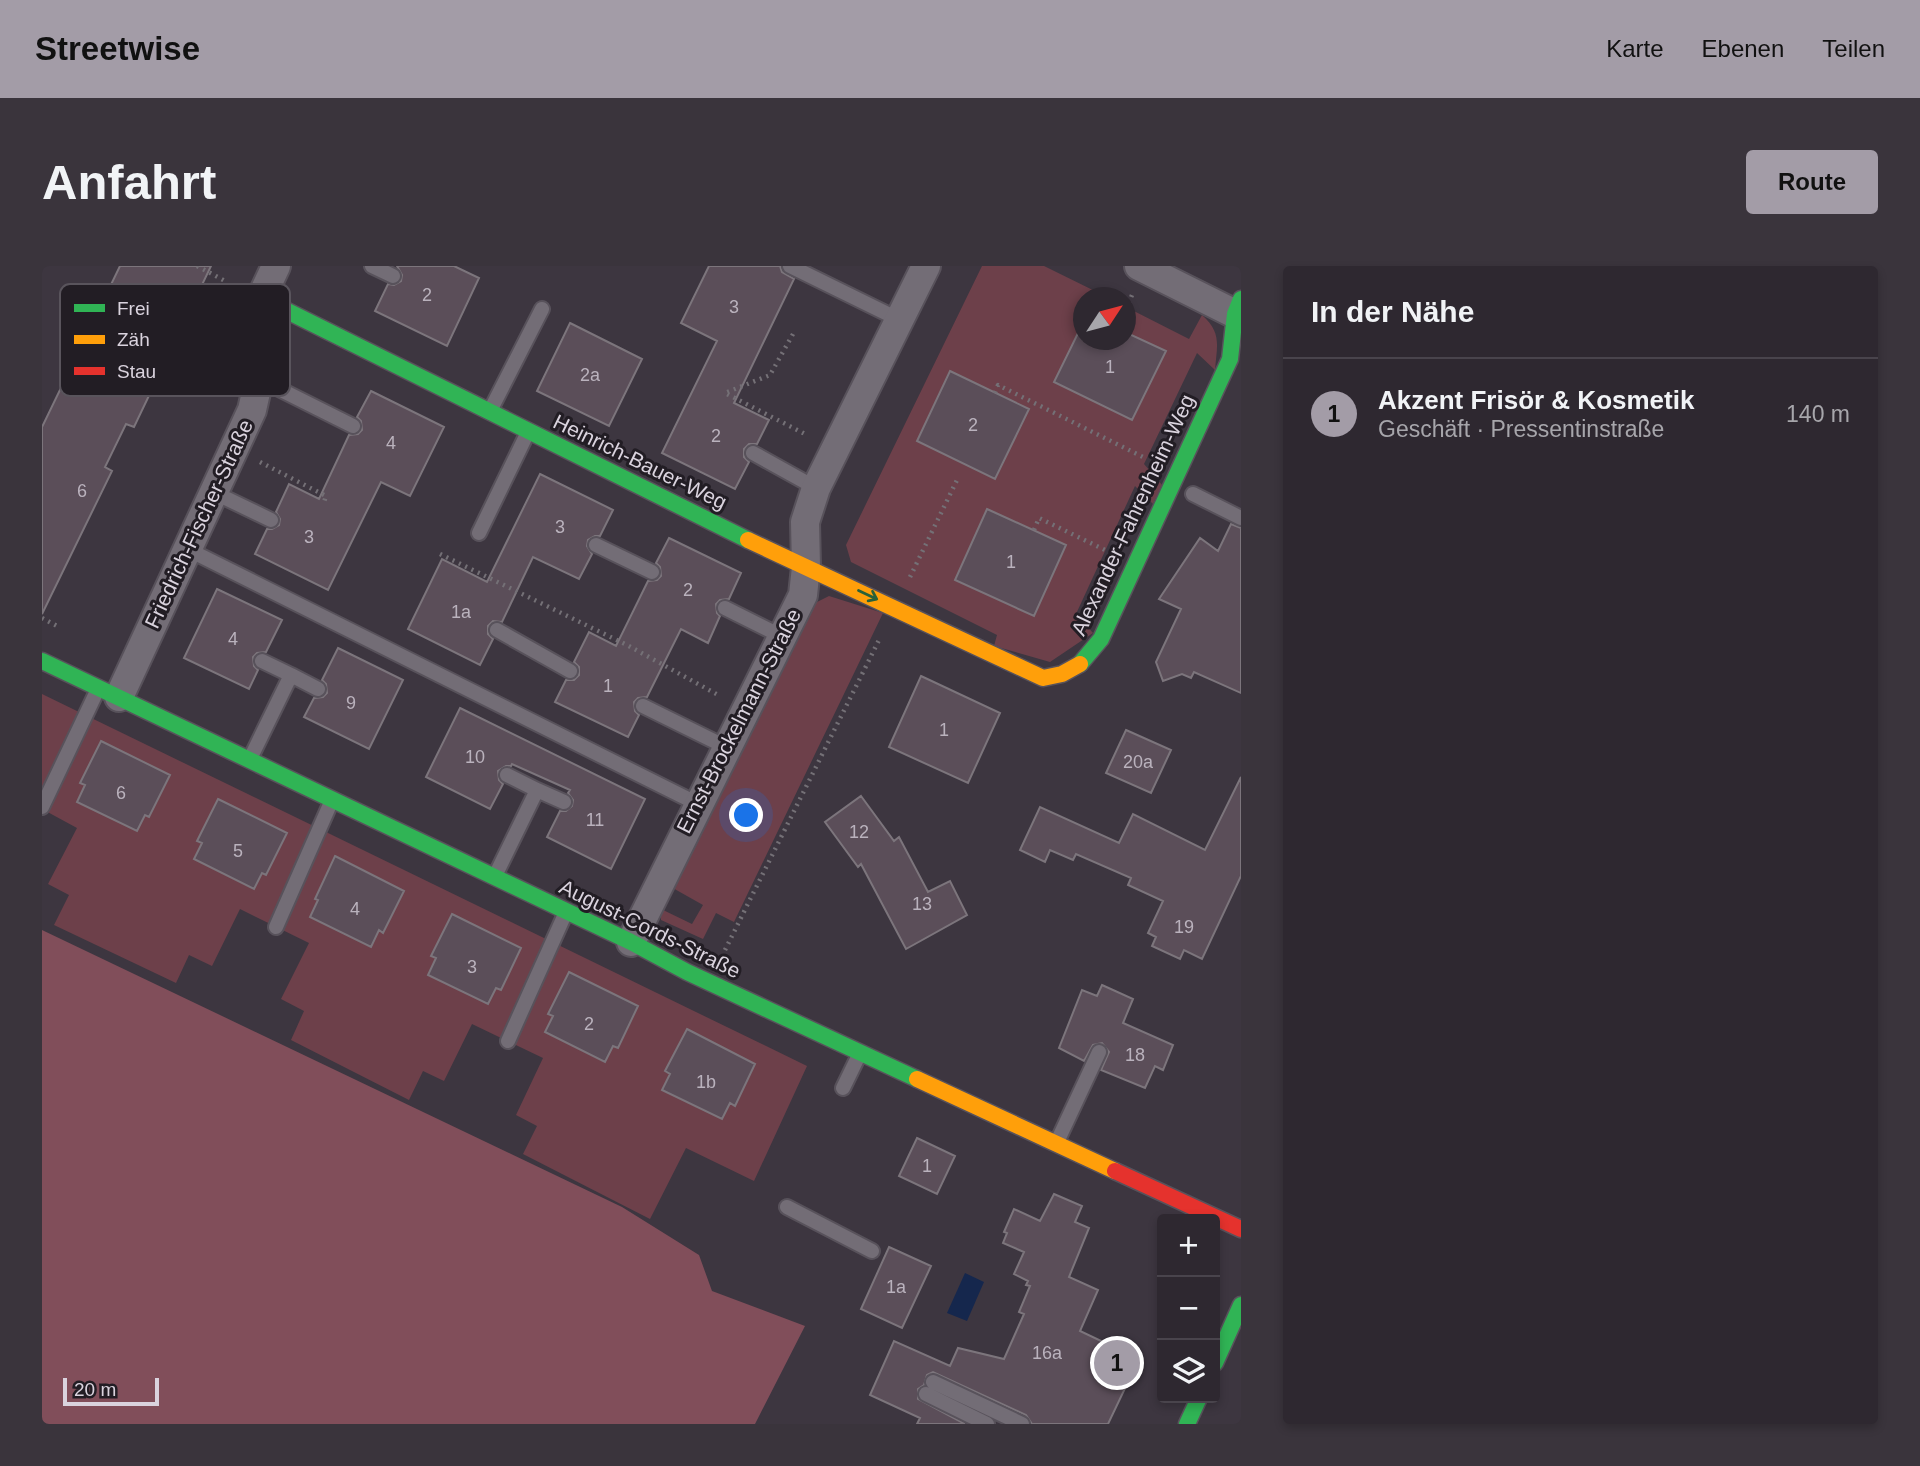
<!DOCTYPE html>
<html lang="de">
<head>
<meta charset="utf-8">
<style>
  :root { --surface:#2e2830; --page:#3a343c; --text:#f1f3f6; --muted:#a7a6ab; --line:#49444c; --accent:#a39ca7 }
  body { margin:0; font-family:Helvetica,sans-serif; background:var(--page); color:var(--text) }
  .controls { position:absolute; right:21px; bottom:21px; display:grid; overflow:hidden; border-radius:7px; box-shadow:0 4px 10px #0003 }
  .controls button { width:63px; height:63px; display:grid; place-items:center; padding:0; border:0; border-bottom:2px solid var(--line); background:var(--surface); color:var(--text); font:35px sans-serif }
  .compass { position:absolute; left:1031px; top:21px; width:63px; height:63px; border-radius:50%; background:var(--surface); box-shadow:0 4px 10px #0003; rotate:54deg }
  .scale { position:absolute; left:21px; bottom:18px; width:96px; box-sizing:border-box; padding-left:7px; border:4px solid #dad3de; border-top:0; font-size:19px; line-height:24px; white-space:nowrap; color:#dad3de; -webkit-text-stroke:5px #221d24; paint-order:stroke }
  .you { position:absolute; left:705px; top:550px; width:24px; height:24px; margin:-18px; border:5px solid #fff; border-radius:50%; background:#1a73e8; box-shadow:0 0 0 10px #1a73e833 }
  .badge { display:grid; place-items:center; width:46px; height:46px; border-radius:50%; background:var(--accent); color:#111; font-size:23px; font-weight:700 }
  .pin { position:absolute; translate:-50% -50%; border:4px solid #fff; box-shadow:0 2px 7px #0006 }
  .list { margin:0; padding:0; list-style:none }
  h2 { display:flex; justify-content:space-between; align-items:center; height:91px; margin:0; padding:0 28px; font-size:30px }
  h2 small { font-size:23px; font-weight:400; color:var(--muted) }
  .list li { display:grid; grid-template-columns:46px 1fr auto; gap:21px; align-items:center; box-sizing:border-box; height:112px; padding:0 28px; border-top:2px solid var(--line) }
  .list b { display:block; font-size:26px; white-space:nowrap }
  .list p { margin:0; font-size:23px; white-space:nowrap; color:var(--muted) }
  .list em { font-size:23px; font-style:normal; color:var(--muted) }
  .icon { flex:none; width:38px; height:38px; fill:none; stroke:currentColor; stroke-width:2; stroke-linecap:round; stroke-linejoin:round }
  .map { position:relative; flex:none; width:1199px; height:1158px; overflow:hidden; border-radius:7px }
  header { display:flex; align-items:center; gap:42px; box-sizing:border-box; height:98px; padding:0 35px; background:var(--accent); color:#111 }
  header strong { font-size:33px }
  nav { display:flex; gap:38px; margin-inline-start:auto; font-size:24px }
  .intro { display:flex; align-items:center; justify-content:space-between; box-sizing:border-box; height:168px; padding:0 42px }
  h1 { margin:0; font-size:49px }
  .button { padding:18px 32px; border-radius:7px; background:var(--accent); color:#111; font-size:24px; font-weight:700 }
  main { display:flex; gap:42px; padding:0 42px }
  aside { flex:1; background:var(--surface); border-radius:7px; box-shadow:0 4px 10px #0003 }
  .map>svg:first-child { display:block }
</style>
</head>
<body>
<header>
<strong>Streetwise</strong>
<nav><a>Karte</a><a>Ebenen</a><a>Teilen</a></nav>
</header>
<div class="intro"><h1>Anfahrt</h1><a class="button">Route</a></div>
<main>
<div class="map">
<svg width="1199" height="1158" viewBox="0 0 1199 1158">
  <rect width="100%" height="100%" fill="#3d3640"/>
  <!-- green -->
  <path fill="#6d404a" d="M940 0H1002L1065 31 1042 32V74H1084V41L1147 73 1160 49C1180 67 1175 79 1173 104L1155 87 1102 198 1120 219 1111 238 1093 220 1034 348 1051 367 1008 396 952 380 955 369 809 296 804 279Z
    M787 330 841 347 692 656 674 647 661 673 619 654V643L650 658 661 639 629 621 765 347 773 337Z
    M0 428 765 800 712 915 644 882 608 953 481 888 495 860 474 849 501 792 430 758 402 815 381 805 367 834 249 774 262 745 239 733 267 677 198 643 170 700 147 689 134 717 12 659 27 629 6 618 35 562 0 543Z"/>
  <!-- forest -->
  <path fill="#814e5a" d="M0 664 580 941 657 989 670 1025 763 1060 713 1158H0Z"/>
  <!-- water -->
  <path fill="#15274d" d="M923 1007 942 1016 925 1055 905 1047Z"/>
  <!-- building -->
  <path fill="#5b4e59" stroke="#7c757c" stroke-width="2" d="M78 0H169L92 161 84 158 63 201 70 205 0 348V161Z
    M355 0H412L437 12 405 80 333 45 346 18 352 19 359 15 360 9Z
    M667 0H738L740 6 752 13 692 137 727 154 715 178H707L702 183V191L707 196 693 223 620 187 675 75 639 57Z
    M528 57 600 93 567 160 495 125Z
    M1041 57V74H1083V66L1124 85 1090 154 1012 116Z
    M908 105 987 143 953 213 875 175Z
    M329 125 402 161 368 230 339 216 286 324 213 288 225 263H230L237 259 238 253 234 246 247 218 277 233 307 169 316 168 320 164 319 155 315 151Z
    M498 208 571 244 558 270H553L546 274 545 280 550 288 537 313 491 291 460 356 451 355 446 360V368L451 373 438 399 366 363 400 293 445 316Z
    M945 243 1024 279 992 350 913 314Z
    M1189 258 1199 262V427L1152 406 1149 412 1140 408 1121 415 1114 396 1139 343 1117 333 1158 272 1176 285Z
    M627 272 699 307 687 333 678 334 674 338 675 347 678 350 666 377 639 363 605 431 596 432 592 436 593 445 597 449 586 471 513 436 524 414H532L537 409V401L532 396 547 366 574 380 606 315 615 314 619 310 618 301 614 297Z
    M175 323 240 354 224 386 215 387 211 391 212 400 216 404 207 423 142 392Z
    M296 382 361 414 327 483 262 451 272 432 281 431 285 427 284 418 280 414Z
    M879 410 958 447 926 517 847 481Z
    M418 442 603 533 569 603 505 571 518 545H524L530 540 531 534 526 527 528 524 470 498 469 500H464L456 505 457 514 461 518 448 543 384 511Z
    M1084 464 1129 484 1109 527 1064 507Z
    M59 475 128 509 107 551 103 549 95 565 35 536 43 519 38 517Z
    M1199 511V610L1160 693 1142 684 1138 693 1110 680 1114 671 1106 667 1121 635 1086 619 1089 612 1034 588 1031 594 1008 584 1003 596 978 584 998 541 1077 577 1091 548 1163 584Z
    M819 530 852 575 857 571 886 626 908 615 925 649 864 683 819 598 816 601 783 556Z
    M176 533 245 567 224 609 220 607 212 623 152 593 160 577 155 575Z
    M293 590 362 625 341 667 337 664 329 681 268 651 276 634 273 633Z
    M410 648 479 682 459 724 454 722 446 738 386 709 394 692 389 690Z
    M527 706 596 740 576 782 571 780 563 796 503 766 511 750 506 748Z
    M1060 719 1091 733 1081 757 1131 779 1121 804 1113 800 1103 822 1059 804 1067 786 1060 777 1051 779 1042 795 1017 782 1040 724 1055 730Z
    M645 763 713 798 693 840 688 837 680 853 620 824 628 808 623 805Z
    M875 872 913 890 895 928 857 910Z
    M1012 928 1040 940 1033 956 1047 962 1027 1011 1056 1024 1038 1065 1097 1093 1066 1158H990L984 1149 891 1106 885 1109 882 1119 876 1123V1133L923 1158H875L878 1152 828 1129 852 1075 908 1100 916 1082 962 1093 982 1048 977 1046 988 1020 984 1019 986 1015 972 1008 982 986 961 977 965 967 962 966 972 943 998 955Z
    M847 981 889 1000 860 1062 819 1043Z"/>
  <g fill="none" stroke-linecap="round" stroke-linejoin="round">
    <defs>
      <path id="lane" d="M330 0 351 10
        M748 0 858 54
        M217 113 311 160
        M448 145 500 43
        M711 187 774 222
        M171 226 229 254
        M1151 228 1199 252
        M437 267 486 166
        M554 279 610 306
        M145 283 656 538
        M683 342 739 370
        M455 364 528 405
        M249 409 276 423
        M601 440 684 481
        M208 493 249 409 220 395
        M495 524 522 536
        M0 541 56 423
        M453 610 495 524 465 509
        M234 661 290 534
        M466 775 524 646
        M801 822 818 787
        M1015 876 1057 786
        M745 941 830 985
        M891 1116 980 1158
        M884 1128 945 1158"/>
      <path id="street" d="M1097 0 1193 48
        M77 431 210 144 217 113 210 70 219 32 234 0
        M589 676 761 329 764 301 763 256 774 222 884 0"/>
      <path id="fast" d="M219 32 706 274
        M0 395 589 676 645 706 875 813
        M1038 398 1059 373 1188 93 1193 48 1199 33
        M1173 1097 1199 1039
        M1145 1158 1157 1132"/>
      <path id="slow" d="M706 274 1001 412 1020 408 1038 398
        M875 813 1073 905"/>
      <path id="jam" d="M1073 905 1199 963"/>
    </defs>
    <!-- lane casing -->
    <use href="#lane" stroke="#58525b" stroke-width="18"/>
    <!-- street casing -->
    <use href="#street" stroke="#58525b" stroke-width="32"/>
    <!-- fast casing -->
    <use href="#fast" stroke="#58525b" stroke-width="19"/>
    <!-- slow casing -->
    <use href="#slow" stroke="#58525b" stroke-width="19"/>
    <!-- jam casing -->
    <use href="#jam" stroke="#58525b" stroke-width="19"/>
    <!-- path -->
    <path stroke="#747076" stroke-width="4.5" stroke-dasharray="2 5" stroke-linecap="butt" d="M155 0 185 16
      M1084 44 1090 29
      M751 68 728 109 683 127 765 169
      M953 127 956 119 1105 193
      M218 196 284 230 282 236
      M992 264 997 252 1063 284
      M398 288 585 379 678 430
      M868 311 915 214
      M0 352 15 360
      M683 684 838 372"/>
    <!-- lane -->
    <use href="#lane" stroke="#736d76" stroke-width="14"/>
    <!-- street -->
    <use href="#street" stroke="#736d76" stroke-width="28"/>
    <!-- fast -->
    <use href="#fast" stroke="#30b455" stroke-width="16"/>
    <!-- slow -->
    <use href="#slow" stroke="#ff9f0a" stroke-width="16"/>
    <!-- jam -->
    <use href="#jam" stroke="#e5322d" stroke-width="16"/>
  </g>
  <!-- one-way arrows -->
  <defs><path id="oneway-shaft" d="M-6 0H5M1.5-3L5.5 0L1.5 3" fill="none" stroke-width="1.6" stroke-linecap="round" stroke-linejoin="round" transform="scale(1.75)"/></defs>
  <use stroke="#28613a" href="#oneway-shaft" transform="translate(826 329) rotate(25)"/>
  <g text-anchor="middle" stroke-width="6" stroke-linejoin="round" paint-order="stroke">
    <!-- number labels -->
    <g font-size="18" fill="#bab2bd">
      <text x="385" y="35">2</text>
      <text x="692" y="47">3</text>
      <text x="1068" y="107">1</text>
      <text x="548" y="115">2a</text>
      <text x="931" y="165">2</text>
      <text x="674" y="176">2</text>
      <text x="349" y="183">4</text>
      <text x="40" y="231">6</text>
      <text x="518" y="267">3</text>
      <text x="267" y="277">3</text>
      <text x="969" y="302">1</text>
      <text x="646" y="330">2</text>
      <text x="419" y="352">1a</text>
      <text x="191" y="379">4</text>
      <text x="566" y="426">1</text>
      <text x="309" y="443">9</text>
      <text x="902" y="470">1</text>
      <text x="433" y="497">10</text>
      <text x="1096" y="502">20a</text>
      <text x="79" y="533">6</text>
      <text x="553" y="560">11</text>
      <text x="817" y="572">12</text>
      <text x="196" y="591">5</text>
      <text x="880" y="644">13</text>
      <text x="313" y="649">4</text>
      <text x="1142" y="667">19</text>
      <text x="430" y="707">3</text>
      <text x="547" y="764">2</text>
      <text x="1093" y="795">18</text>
      <text x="664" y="822">1b</text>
      <text x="885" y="906">1</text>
      <text x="854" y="1027">1a</text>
      <text x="1005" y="1093">16a</text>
    </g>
    <!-- street labels -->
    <g font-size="21" fill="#dad3de" stroke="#221d24">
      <text transform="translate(598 196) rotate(26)" y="7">Heinrich-Bauer-Weg</text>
      <text transform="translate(1091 249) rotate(-65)" y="7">Alexander-Fahrenheim-Weg</text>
      <text transform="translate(157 258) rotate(-65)" y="7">Friedrich-Fischer-Straße</text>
      <text transform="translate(697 455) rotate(-63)" y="7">Ernst-Brockelmann-Straße</text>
      <text transform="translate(608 663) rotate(26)" y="7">August-Cords-Straße</text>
    </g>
  </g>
  <!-- legend -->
  <rect x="18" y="18" width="230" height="112" rx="10" fill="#221d24" stroke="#59545c" stroke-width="2"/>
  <rect x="32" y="38" width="31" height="8" fill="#30b455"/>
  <rect x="32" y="69" width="31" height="9" fill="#ff9f0a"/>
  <rect x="32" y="101" width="31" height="8" fill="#e5322d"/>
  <g font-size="19" fill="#dad3de">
    <text x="75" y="49">Frei</text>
    <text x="75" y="80">Zäh</text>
    <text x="75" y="112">Stau</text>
  </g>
</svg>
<div class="controls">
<button>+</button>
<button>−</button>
<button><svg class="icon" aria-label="layers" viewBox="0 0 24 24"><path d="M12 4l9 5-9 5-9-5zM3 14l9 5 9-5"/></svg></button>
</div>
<svg class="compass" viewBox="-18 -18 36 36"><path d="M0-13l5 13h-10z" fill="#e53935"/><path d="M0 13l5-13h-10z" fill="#a7a6ab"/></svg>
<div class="scale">20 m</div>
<div class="you"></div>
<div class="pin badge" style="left:1075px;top:1097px">1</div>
</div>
<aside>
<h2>In der Nähe<small></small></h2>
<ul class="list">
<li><span class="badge">1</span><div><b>Akzent Frisör &amp; Kosmetik</b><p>Geschäft · Pressentinstraße</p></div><em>140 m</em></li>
</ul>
</aside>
</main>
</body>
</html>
